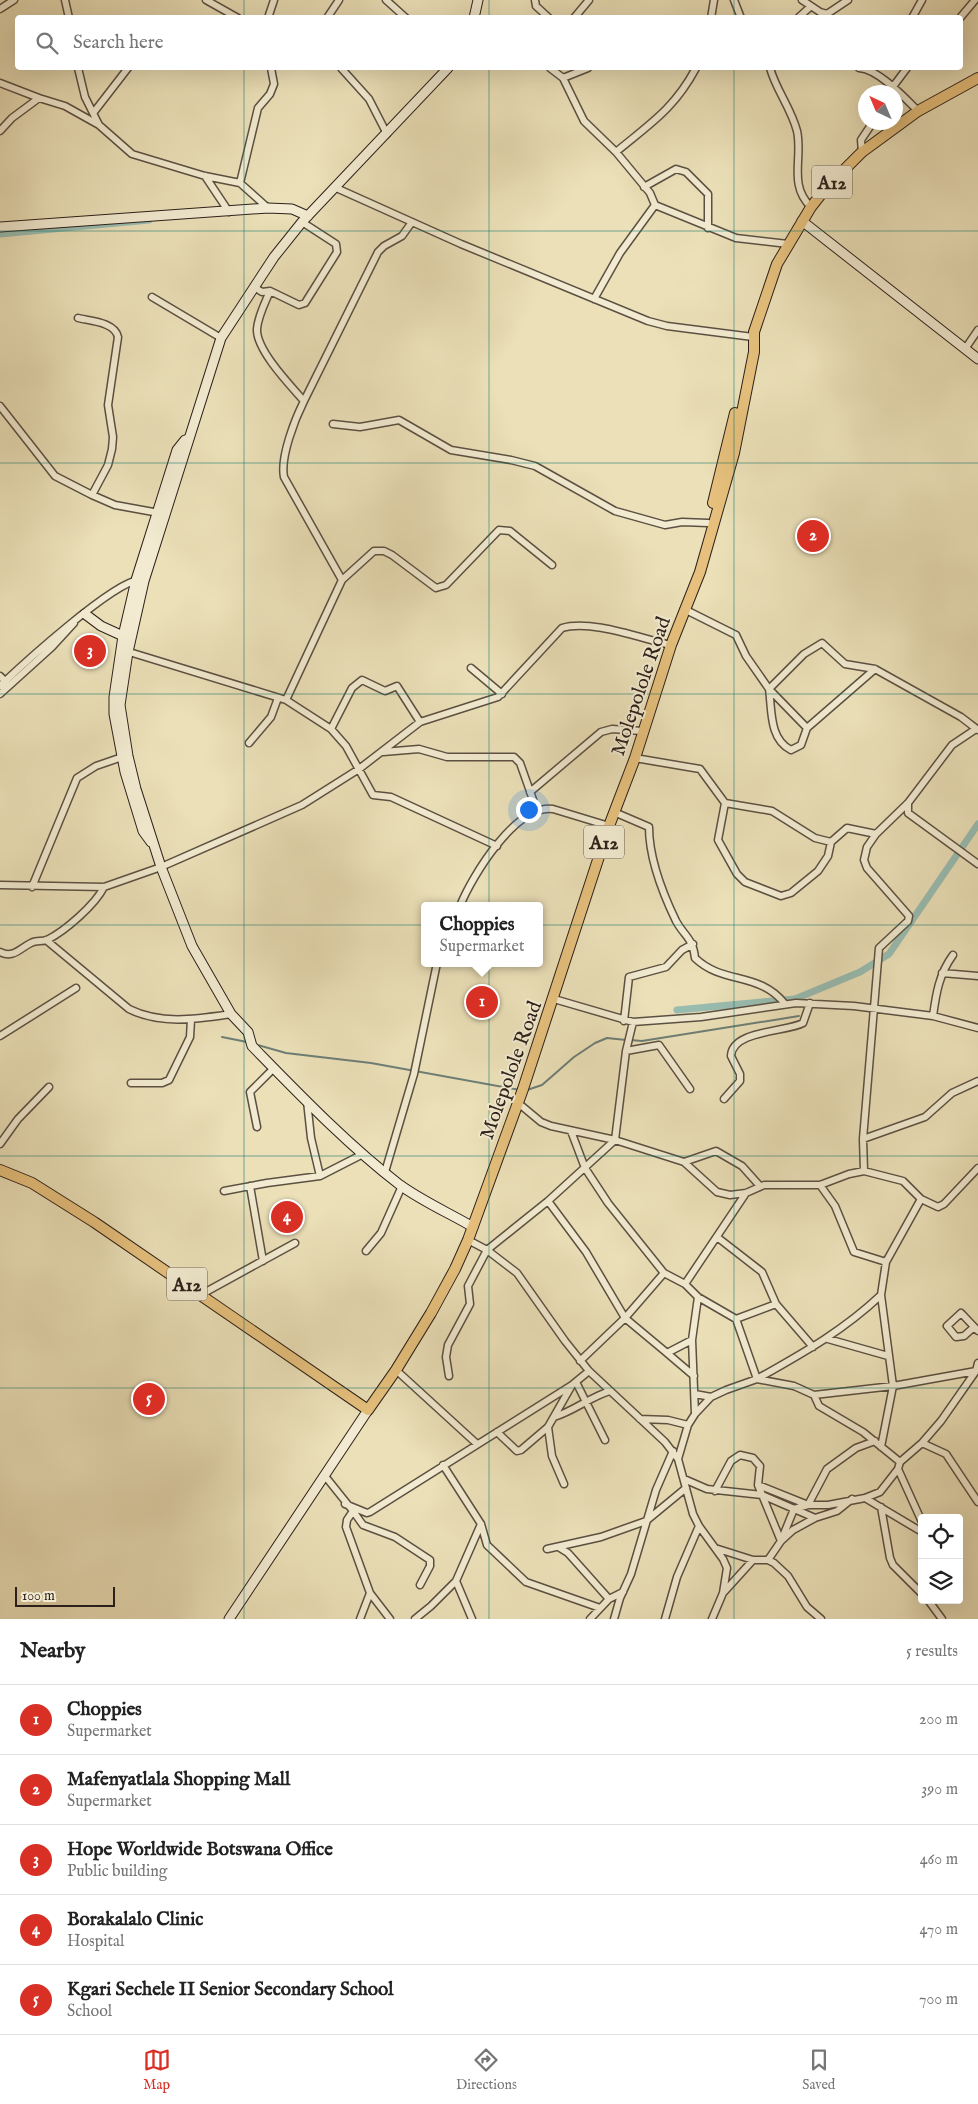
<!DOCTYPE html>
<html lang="en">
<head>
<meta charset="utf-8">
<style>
  :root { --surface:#fff; --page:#f6f6f6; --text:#222; --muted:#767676; --line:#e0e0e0; --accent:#d93025 }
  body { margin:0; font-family:"IM FELL English",serif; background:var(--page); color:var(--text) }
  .controls { position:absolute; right:15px; bottom:15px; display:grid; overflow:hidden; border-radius:5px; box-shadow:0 5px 20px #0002 }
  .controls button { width:45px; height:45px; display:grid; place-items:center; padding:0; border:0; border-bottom:1px solid var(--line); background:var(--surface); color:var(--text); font:25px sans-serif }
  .compass { position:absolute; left:858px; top:85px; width:45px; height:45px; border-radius:50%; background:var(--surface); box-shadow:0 5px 20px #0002; rotate:316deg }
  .scale { position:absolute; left:15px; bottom:12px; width:100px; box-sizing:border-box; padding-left:5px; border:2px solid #2d201b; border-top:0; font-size:14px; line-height:18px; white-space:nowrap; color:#2d201b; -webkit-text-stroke:4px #f2ebd1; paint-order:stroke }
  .you { position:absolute; left:528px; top:809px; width:18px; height:18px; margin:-12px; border:4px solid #fff; border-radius:50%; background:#1a73e8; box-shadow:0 0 0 8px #1a73e833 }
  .badge { display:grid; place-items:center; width:32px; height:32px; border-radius:50%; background:var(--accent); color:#fff; font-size:16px; font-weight:700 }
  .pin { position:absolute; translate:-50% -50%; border:2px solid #fff; box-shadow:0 1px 5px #0006 }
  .popup { position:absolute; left:421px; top:902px; width:122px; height:65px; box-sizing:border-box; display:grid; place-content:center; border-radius:5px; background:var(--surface); filter:drop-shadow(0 1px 4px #0005); font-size:16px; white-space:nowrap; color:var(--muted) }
  .popup b { font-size:19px; color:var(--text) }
  .popup::after { content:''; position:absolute; left:50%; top:100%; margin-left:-10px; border:10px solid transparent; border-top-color:var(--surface) }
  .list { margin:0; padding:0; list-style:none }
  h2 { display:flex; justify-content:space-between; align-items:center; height:65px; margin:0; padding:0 20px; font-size:21px }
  h2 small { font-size:16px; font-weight:400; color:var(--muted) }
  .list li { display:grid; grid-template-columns:32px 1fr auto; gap:15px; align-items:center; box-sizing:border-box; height:70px; padding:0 20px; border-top:1px solid var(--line) }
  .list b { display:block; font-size:19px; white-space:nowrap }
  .list p { margin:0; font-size:16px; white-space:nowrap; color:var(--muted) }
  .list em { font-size:16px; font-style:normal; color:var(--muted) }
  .icon { flex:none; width:28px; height:28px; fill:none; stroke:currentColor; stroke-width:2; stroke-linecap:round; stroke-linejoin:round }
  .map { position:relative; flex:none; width:978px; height:1619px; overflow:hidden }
  .search { position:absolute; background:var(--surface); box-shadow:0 5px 20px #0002; left:15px; right:15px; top:15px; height:55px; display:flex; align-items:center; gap:12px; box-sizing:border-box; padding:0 18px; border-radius:5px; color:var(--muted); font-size:19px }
  .sheet { height:415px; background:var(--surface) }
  nav { display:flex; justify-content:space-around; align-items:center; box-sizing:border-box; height:70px; border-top:1px solid var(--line); background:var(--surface); font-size:14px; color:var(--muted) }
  nav a { display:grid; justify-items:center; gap:2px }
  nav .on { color:var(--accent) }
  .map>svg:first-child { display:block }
</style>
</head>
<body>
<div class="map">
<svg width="978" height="1619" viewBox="0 0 978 1619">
  <rect width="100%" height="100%" fill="#ebe0b8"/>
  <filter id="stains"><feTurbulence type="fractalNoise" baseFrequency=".004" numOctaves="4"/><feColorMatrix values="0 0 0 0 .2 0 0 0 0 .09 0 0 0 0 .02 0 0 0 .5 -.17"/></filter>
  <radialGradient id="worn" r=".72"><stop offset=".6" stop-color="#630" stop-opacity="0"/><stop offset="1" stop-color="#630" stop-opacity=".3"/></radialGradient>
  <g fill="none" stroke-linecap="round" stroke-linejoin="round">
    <!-- stream -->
    <path stroke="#6d7e76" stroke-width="2" d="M222 1037 247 1042
      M630 1040 642 1041 799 1016
      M254 1044 286 1053 371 1063 520 1090
      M527 1090 542 1085 574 1057 595 1043 607 1038 626 1040"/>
    <!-- canal -->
    <path stroke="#98bdb2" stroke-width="7" d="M0 234 149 220
      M677 1010 795 999 860 972 889 954 978 824"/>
    <defs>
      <path id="street" d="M65 0 69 18
        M206 0 238 18
        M386 0 406 18
        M535 0 536 6 549 18
        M734 0 741 18
        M802 0 820 12 827 14 848 0
        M0 9 14 0
        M268 18 274 0
        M327 18 339 0
        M574 18 589 0
        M711 18 714 0
        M798 18 810 7
        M912 18 922 0
        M960 18 975 0
        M78 68 85 97 99 125 132 154 205 176 240 183 268 208
        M341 68 369 99 387 134
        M550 68 563 78 584 121 616 152 650 193 655 205 736 238 788 244
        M770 68C776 90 791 108 797 131 803 158 788 185 811 207
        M859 68C878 69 904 97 918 111
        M563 78 588 68
        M0 83 39 98
        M889 92 907 68
        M94 112 128 68
        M0 131 12 118 39 98 65 106 99 125
        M616 152C651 123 674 109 696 68
        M862 152 861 140 873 122
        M205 176 229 212
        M240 183 258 108 270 94 274 84 271 68
        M334 187 461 244 648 321 667 326 753 337
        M644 187 676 169 686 172 708 194V228
        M254 287 262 292 270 291C265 303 258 316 257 329 256 350 290 385 304 401 295 419 280 457 284 477L342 580
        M270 291 299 305 305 303 337 252 336 244 302 222
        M152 297 221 338
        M594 299 620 253 655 205
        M78 318C90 321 115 322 118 337L108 405 113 437 112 449 108 465 92 495 115 505 159 513
        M965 349 978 330
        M304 401 378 252 384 246 402 236 412 222
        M0 406 55 476 92 495
        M333 424 360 427 399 420 451 450 511 460 535 466 615 511 665 525 682 522 708 523
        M684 609 736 635 746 656 769 689 807 728 801 745 791 750C769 739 772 710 769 689L804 654 822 643 845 664 875 669 961 717 978 730
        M126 651 286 700 331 729 346 746 373 795 391 797 497 846
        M471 668 502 694
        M0 676 5 681
        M0 686C22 665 113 582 139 580
        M0 694 52 647 74 623
        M286 700 342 580 374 551H384L392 555 436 588 446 585 499 530 510 531 552 565
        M807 728 875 669
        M331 729 352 688 362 680 385 691 397 686 420 722
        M249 743 271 717 278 698
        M383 752 419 749 447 757H514L520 763 537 811
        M635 758 700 769 725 803 772 811 815 838 831 842 847 828 876 834
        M530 792 601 732 612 729 642 731
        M725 803 718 840 737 874 745 882 781 896 791 893 818 871 828 856 831 842
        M908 803V813L978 864
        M614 812 649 827C649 859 662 892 676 921 684 936 693 938 695 958 723 985 759 971 785 1004
        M0 885 104 887 161 867 302 805 359 769 420 722 498 697 562 628C591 619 642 639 671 645
        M32 887 77 778 96 766 125 756
        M460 906C472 876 516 804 553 809L609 826
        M46 940 129 1009C161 1025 197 1019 231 1014
        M0 952C13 959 20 948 31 943 36 940 42 942 47 940 65 931 95 905 104 887
        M942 973 978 976
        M554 999 633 1022 701 1017 796 1003 854 1006 933 1016 978 1028
        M933 1016C936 994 939 974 953 955
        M624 1021 629 977 666 967 682 950 693 944
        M0 1036 76 988
        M626 1051 659 1045 690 1089
        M131 1083H162L169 1080 190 1037 191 1020
        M724 1099 740 1081V1074L731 1056C732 1030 787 1032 803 1023L810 1003
        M307 1101 311 1138 320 1176
        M517 1102 541 1122 551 1126 615 1140 684 1162 717 1192 730 1195 746 1193 764 1185H820L849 1174 864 1171 903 1181 921 1199 938 1207 944 1204 978 1168
        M257 1127 250 1092 274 1068
        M571 1131 585 1168 608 1203 664 1273 685 1284 698 1297 736 1319 757 1379C803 1353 843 1331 881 1295
        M863 1139 925 1117 952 1093 978 1081
        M0 1144 18 1119 49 1087
        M684 1162 716 1151 742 1166 759 1185
        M864 1171 863 1139 879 948 908 921 909 916 867 868 864 860 867 847 876 834 908 803 952 745 976 729
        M385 1172 414 1074 437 963
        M820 1185 835 1206 854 1252 886 1262
        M250 1186 263 1261
        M224 1191 267 1183 320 1176 363 1154
        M548 1201 586 1252 625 1318 667 1353 692 1340
        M717 1237 762 1272 776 1304
        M468 1240 487 1250 517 1273 565 1341 589 1371 665 1442 678 1459 693 1514 699 1526 723 1559 727 1568 723 1593 712 1619
        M366 1251 381 1233 402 1186
        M685 1284 746 1193
        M202 1294 295 1243
        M736 1319 776 1304 813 1347
        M974 1327 964 1336 956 1337 947 1326 961 1313 962 1314 978 1331
        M828 1339 888 1356
        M667 1353 694 1376
        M580 1361 625 1318 664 1273
        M396 1370 477 1444
        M449 1376 446 1357 448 1345 470 1304 468 1286 487 1250 548 1201 615 1140 626 1051 633 1022
        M576 1382 605 1440
        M695 1394 711 1397
        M814 1395 893 1386 976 1371
        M695 1414 692 1340 698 1297
        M554 1417C574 1411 590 1397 610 1391
        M640 1419 668 1420 688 1425
        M548 1427 552 1456 564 1484
        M497 1432 517 1451 521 1450 548 1427 572 1385 589 1371
        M922 1443 946 1454 978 1502
        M881 1447 893 1386 881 1295 886 1262 921 1199
        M678 1459 688 1425 695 1414 711 1397 726 1390 757 1379 794 1386 814 1395 819 1406 863 1432 900 1462
        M443 1465 481 1524 487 1545 526 1582 600 1608
        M898 1469 922 1522
        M325 1476 353 1511 347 1520 346 1527 370 1593 390 1619
        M684 1479 707 1489 762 1495 815 1518
        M758 1485 808 1505H828L865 1498 922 1532
        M715 1491 731 1461 740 1455 753 1458 760 1466 758 1485 781 1541
        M865 1498 880 1492 898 1469 900 1462 922 1443 941 1421 976 1371 978 1363
        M345 1504 367 1513 370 1512 572 1385
        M881 1507 890 1558 893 1565 922 1594
        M353 1511 363 1525 395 1537 430 1560V1566L420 1585
        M781 1541 794 1509 808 1505 827 1469 856 1448 875 1441
        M560 1548 568 1553 609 1599
        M715 1548 753 1560H768L774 1563 788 1576 807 1607 821 1619
        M547 1549 601 1537 646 1521 686 1488
        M768 1560 781 1541 793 1530 815 1518 837 1511 852 1499
        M456 1581 472 1619
        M724 1592 753 1560
        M928 1600 942 1619
        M360 1619 370 1593
        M415 1619 431 1606 456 1581 481 1524
        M590 1619 609 1599 623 1592
        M614 1619 620 1598 631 1574 656 1490 673 1451
        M665 1619 677 1577 699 1526"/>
      <path id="secondary" d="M474 18 478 0
        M448 68 302 222 274 257 221 338 144 581 128 652 120 705 128 756 136 789 161 867 192 946 231 1014 248 1032 252 1046C299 1094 347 1144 400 1185 422 1201 449 1213 473 1227
        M802 221 978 359
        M0 227 268 208 292 209 308 216
        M85 614 101 626 123 636
        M151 842 143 831 125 772 114 714V697L123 636 136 580 177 450 185 440
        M229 1619 368 1410"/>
      <path id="primary" d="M713 503 735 413
        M0 1170 32 1183 94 1222 368 1410 396 1370 431 1313 455 1269 468 1240 523 1089 609 826 635 758 671 645 700 572 734 453 754 352V332L777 264 811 207 826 188 862 152 918 111 978 78"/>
    </defs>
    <!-- street casing -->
    <use href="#street" stroke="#5c5042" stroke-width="9"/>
    <!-- secondary casing -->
    <use href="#secondary" stroke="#2d201b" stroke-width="11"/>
    <!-- primary casing -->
    <use href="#primary" stroke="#2d201b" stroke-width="12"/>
    <!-- street -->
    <use href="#street" stroke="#f2ebd1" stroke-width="6"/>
    <!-- secondary -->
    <use href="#secondary" stroke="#f2ebd1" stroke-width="9"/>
    <!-- primary -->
    <use href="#primary" stroke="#e6c07c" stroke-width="10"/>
  </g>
  <!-- grid -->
  <path fill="none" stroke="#0f766e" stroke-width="1" stroke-opacity="0.55" d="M244 0V18M489 0V18M734 0V18M244 68V1619M489 68V1619M734 68V1619M0 231H978M0 463H978M0 694H978M0 925H978M0 1156H978M0 1388H978"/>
  <g text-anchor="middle" stroke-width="4" stroke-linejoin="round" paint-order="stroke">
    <!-- shield labels -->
    <g fill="#f2ebd1" stroke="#685d52" stroke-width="1">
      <rect x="812" y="165.5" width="40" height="33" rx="4"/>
      <rect x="584" y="825.5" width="40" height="33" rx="4"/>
      <rect x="167" y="1267.5" width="40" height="33" rx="4"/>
    </g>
    <g font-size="19" font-weight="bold" fill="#2d201b">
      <text x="832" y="189">A12</text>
      <text x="604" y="849">A12</text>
      <text x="187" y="1291">A12</text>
    </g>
    <!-- street labels -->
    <g font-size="20" fill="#2d201b" stroke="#f2ebd1">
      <text transform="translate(640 686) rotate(-71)" y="7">Molepolole Road</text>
      <text transform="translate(510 1070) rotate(-70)" y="7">Molepolole Road</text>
    </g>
  </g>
  <rect width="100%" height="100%" filter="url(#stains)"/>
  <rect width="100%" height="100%" fill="url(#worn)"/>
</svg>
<div class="controls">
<button><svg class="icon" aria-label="locate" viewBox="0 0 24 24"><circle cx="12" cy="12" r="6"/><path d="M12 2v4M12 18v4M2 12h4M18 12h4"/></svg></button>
<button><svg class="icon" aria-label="layers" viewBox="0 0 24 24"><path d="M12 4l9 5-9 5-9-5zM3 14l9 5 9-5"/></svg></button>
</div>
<svg class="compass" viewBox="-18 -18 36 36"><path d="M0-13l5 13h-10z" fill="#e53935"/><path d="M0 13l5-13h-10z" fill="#767676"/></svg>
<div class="scale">100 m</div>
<div class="you"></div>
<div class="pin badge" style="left:482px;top:1002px">1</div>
<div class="popup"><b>Choppies</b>Supermarket</div>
<div class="pin badge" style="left:813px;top:536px">2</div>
<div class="pin badge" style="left:90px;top:651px">3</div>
<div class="pin badge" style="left:287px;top:1217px">4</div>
<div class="pin badge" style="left:149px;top:1399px">5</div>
<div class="search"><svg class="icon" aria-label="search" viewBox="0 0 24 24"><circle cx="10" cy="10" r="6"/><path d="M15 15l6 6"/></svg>Search here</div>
</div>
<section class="sheet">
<h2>Nearby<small>5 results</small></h2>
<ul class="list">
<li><span class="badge">1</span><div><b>Choppies</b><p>Supermarket</p></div><em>200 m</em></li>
<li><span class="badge">2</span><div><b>Mafenyatlala Shopping Mall</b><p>Supermarket</p></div><em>390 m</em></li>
<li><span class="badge">3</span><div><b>Hope Worldwide Botswana Office</b><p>Public building</p></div><em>460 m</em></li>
<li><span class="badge">4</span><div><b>Borakalalo Clinic</b><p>Hospital</p></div><em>470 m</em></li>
<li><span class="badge">5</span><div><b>Kgari Sechele II Senior Secondary School</b><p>School</p></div><em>700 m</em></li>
</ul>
</section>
<nav>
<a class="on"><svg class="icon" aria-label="map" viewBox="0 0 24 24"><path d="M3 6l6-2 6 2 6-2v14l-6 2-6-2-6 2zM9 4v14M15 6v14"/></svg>Map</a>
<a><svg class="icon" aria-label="directions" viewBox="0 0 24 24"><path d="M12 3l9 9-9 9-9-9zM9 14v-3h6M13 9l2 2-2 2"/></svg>Directions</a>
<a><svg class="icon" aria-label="saved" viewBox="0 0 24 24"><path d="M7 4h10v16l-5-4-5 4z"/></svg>Saved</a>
</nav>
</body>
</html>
